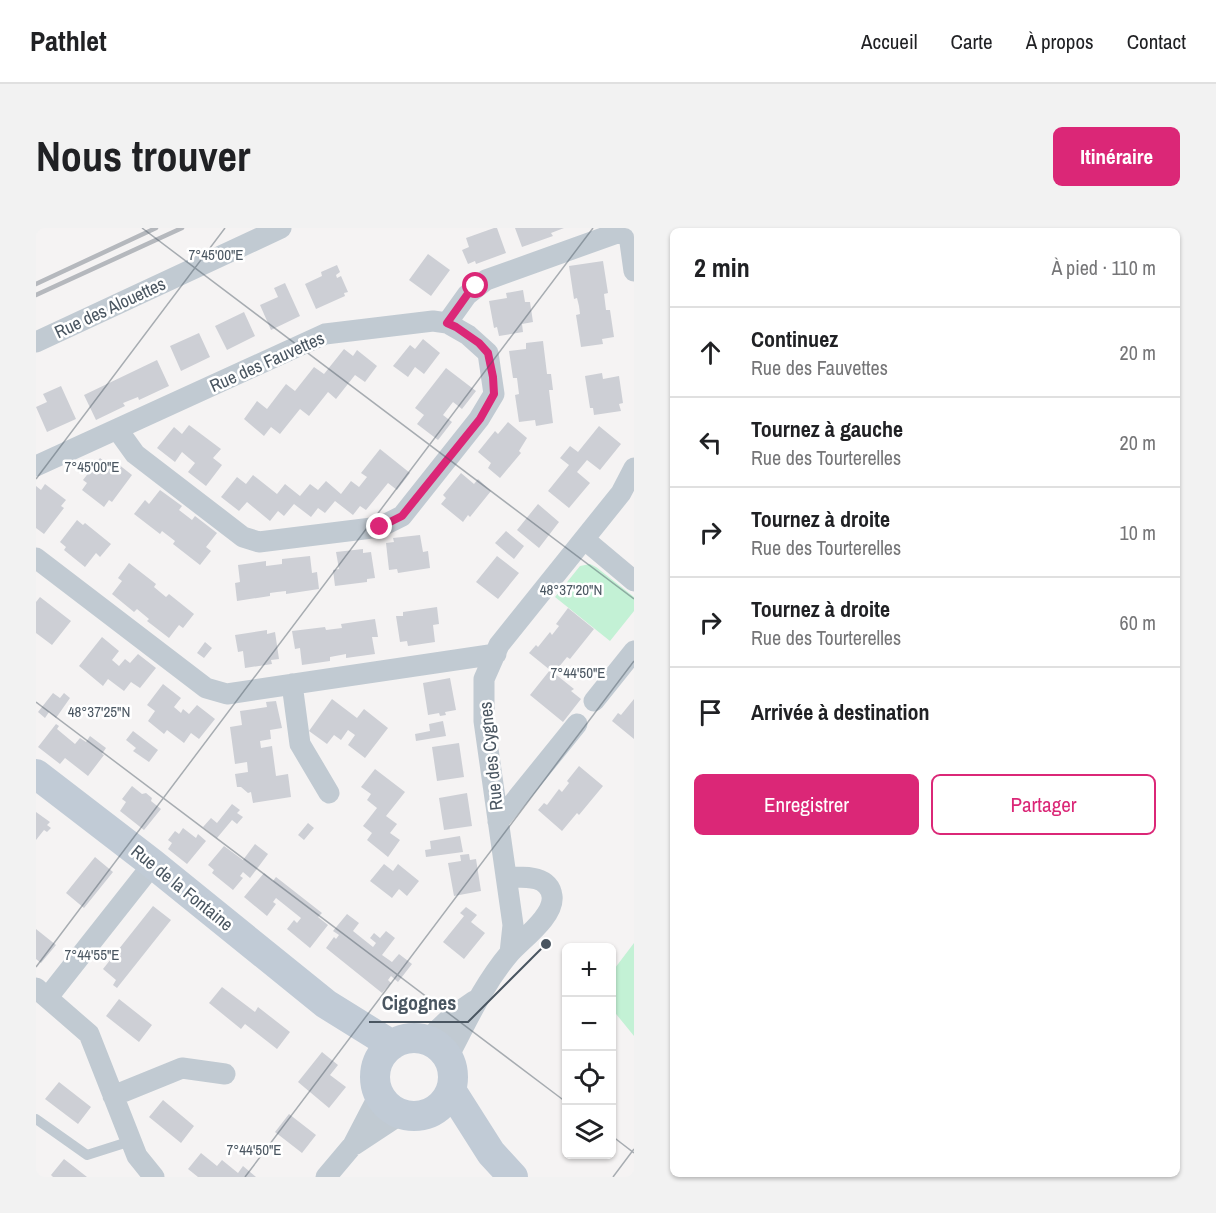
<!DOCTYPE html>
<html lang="fr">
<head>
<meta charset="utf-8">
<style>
  :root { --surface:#fff; --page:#f2f2f2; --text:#202124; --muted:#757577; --line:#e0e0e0; --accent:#db2777 }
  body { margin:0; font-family:"Archivo Narrow",sans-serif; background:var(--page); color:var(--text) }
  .controls { position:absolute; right:18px; bottom:18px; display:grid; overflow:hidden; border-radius:9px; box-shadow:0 2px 4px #0004 }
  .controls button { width:54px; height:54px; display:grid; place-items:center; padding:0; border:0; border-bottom:2px solid var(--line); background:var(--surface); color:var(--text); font:30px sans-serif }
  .stop { position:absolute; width:18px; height:18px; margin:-14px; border:4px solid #db2777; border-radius:50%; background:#fff }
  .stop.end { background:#db2777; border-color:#fff; box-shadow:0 2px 6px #0008 }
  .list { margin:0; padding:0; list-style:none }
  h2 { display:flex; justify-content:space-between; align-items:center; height:78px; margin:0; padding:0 24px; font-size:26px }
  h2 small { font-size:20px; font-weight:400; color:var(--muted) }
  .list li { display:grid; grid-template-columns:39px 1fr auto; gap:18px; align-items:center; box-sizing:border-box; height:90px; padding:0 24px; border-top:2px solid var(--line) }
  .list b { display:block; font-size:22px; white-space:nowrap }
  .list p { margin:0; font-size:20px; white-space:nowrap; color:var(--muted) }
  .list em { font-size:20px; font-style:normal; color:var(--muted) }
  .actions { display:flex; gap:12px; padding:18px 24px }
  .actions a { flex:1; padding:14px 0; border:2px solid var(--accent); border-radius:9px; text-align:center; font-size:21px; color:var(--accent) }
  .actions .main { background:var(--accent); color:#fff }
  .icon { flex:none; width:33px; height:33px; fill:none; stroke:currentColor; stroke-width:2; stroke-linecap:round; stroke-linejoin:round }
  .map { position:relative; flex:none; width:598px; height:949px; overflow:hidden; border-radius:9px }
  header { display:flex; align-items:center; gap:36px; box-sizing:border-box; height:84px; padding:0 30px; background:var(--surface); border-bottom:2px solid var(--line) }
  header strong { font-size:28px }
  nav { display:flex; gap:33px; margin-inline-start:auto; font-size:21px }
  .intro { display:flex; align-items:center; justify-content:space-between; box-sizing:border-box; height:144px; padding:0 36px }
  h1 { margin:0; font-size:42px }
  .button { padding:15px 27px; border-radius:9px; background:var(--accent); color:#fff; font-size:21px; font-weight:700 }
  main { display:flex; gap:36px; padding:0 36px }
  aside { flex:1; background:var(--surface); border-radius:9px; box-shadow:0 2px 4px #0004 }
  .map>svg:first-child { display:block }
</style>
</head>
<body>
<header>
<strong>Pathlet</strong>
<nav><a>Accueil</a><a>Carte</a><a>À propos</a><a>Contact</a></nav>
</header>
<div class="intro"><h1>Nous trouver</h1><a class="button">Itinéraire</a></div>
<main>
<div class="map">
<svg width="598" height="949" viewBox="0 0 598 949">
  <rect width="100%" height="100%" fill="#f5f3f3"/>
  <!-- green -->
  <path fill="#c3f1d5" d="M554 336 560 339 598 369V383L574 413 519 369 544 338Z
    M598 715V808L576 781V744Z"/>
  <!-- building -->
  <path fill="#cdcfd5" d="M458 0H461L470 25 440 36 439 33 432 36 426 22 433 19 430 10Z
    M479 0H528L515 5 517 8 486 19Z
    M392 26 414 42 395 68 373 52Z
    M567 33 572 65 568 66 570 82H574L578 109 566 111 567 116 545 119 540 87 544 86 543 78 541 70 538 71 533 38Z
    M301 37 304 44 300 47 301 50 305 48 312 64 308 65 309 68 280 81 269 56 286 48 285 44Z
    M249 55 264 88 235 102 224 77 242 69 238 60Z
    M487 62 489 74H494L497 94 486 96 487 104 463 108 461 99 458 100 453 73 471 70 470 65Z
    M208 84 219 108 191 122 179 98Z
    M163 105 174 129 145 143 134 118Z
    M387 111 404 125 388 146 379 139 372 149 357 138 374 117 379 121Z
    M507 113 511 146H515L517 162H513L517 195 500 198 499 192 483 194 479 167 483 166 481 150H477L473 123 490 121V115Z
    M308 121 317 128 321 122 341 138 329 154 319 147 300 171 292 164 273 188 264 181 244 206 235 199 228 208 208 191 221 173 231 181 250 156 259 163 278 139 288 146Z
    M121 132 133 158 103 172 102 169 87 175 89 178 60 192 48 167Z
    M410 140 440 163 426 181 417 174 407 187 416 194 402 212 381 196 388 187 379 180Z
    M566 145 567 151 583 148 587 175 583 176 585 183 558 187 557 180H554L549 148Z
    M25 158 40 191 11 204 0 179 11 174 7 166Z
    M472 194 491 210 483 223 485 225 464 250 452 240 455 235 442 224 459 203 462 206Z
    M153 197 185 221 177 230 186 237 170 258 152 244 159 235 153 230 146 224 139 234 121 220 138 199 146 206Z
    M563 198 585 216 564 242 551 232 541 244 554 255 533 280 512 263 533 237 524 230 534 218 542 224Z
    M344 221 374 245 361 262 352 255 330 282 324 278 317 287 299 273 289 285 282 280 275 289 258 276 248 288 242 283 234 293 211 274 203 283 185 269 201 249 210 256 217 247 241 266 249 256 264 268 274 256 282 262 290 253 305 266 315 253 323 259 331 249 325 245Z
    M64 230 78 241 82 236 96 247 76 274 73 272 68 279 46 262 51 255 47 252Z
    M425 245 438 256 442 251 455 263 434 289 432 287 427 294 405 276 410 270 407 267Z
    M9 256 30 272 25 278 28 280 8 306 0 300V258L5 262Z
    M124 262 146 278 143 282 156 292 159 288 181 305 170 319 175 323 164 337 137 316 139 313 126 303 124 306 98 286 109 272 113 276Z
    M502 276 523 294 503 320 481 302Z
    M41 292 47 297 49 295 75 316 64 329 60 325 49 339 28 322 30 319 24 314Z
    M470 303 488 318 478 331 459 315Z
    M384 307 387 324 392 323 394 340 362 345 361 341 353 342 350 315 358 314 357 310Z
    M327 321V325L335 324 339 350 331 351V354L299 358 297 342 303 341 300 324Z
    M274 328 276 345 281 344 283 361 250 366V363L241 364 234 365V368L201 373 199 355 204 354 202 337 230 333V338L246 336V331Z
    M461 328 483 345 462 371 440 354Z
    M93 335 120 356 118 359 130 369 133 366 158 386 147 400 143 397 133 410 111 393 113 391 101 381 98 384 76 366 86 353 82 350Z
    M4 369 35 393 16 417 0 405V374Z
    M401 379 403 396 397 397 399 414 372 418 371 413 364 414 360 388H367V384Z
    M532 380 558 401 534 431 531 429 518 445 538 461 535 463 545 471 527 494 494 467 514 442 493 425 500 417 502 419 514 404 516 407 523 398 520 396Z
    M339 391 342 409H336L339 426 310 430V426L294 429V433L266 437 264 420 259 421 256 403 289 399 290 402 306 400 305 396Z
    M231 402V406L239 404 243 431 235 432 236 436 209 440 207 423 202 424 199 407Z
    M66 409 83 423 76 432 83 438 89 431 94 435 102 426 120 440 104 460 95 454 88 463 72 451 67 458 43 438Z
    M169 414 176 420 168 430 161 425Z
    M414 450 420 482 409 484 410 487 404 488 403 485 392 487 387 455Z
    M127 456 145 470 138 479 145 485 147 481 153 486 161 477 179 491 163 511 155 505 148 515 131 502 128 506 112 493 119 483 111 477Z
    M17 465 24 470 28 465 34 470 20 490 13 484 9 490 2 484Z
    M296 471 321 490 328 481 352 500 329 530 312 517 319 507 312 502 305 512 298 507 291 516 273 503Z
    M598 471V511L576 493 582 485 585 487Z
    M240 473 246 500 234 502 235 511 224 513 225 520 236 518 240 548 252 546 255 569 217 575 215 564 212 565 205 559H201L199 546 212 544 211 534 199 536 194 499 206 497 204 483 231 479 230 474Z
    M407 493 410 508 380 513 379 506 394 503 393 496Z
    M20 496 23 498 21 501 39 516 44 510 50 514 54 508 70 520 66 526 68 527 52 548 29 530 24 536 2 519Z
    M97 503 122 522 113 534 97 523 100 520 90 512Z
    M423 515 428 549 401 553 396 519Z
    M543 538 567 558 543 587 541 585 526 603 502 582 508 575 511 577 523 561 526 564 533 555 531 553Z
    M339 541 369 564 350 588 361 596 354 605 364 612 352 629 331 612 336 605 327 598 341 580 331 572 335 566 325 559Z
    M96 558 106 566 110 565 116 570 115 573 125 581 108 602 84 583 90 574 86 571Z
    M431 565 436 598 408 602 403 570Z
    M196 576 204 582 201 585 207 589 201 596 196 592 181 610 167 599 175 590 181 595Z
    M0 584 14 594 11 597 15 600 11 604 8 602 0 612Z
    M272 595 278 600 268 612 262 607Z
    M147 600 160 610 162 606 170 613 151 636 132 621 136 615 132 612 139 603 143 606Z
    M424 608 427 624 390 629 389 622 395 621 394 613Z
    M219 616 232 626 214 650 207 644 204 648 207 650 197 662 176 645 178 642 172 637 188 618 207 632Z
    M433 626 434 632 440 631 445 663 418 668 412 635 425 633 424 627Z
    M59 629 77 644 48 680 30 665Z
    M348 636 357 643 362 636 383 653 371 668 363 661 356 670 334 653Z
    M228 645 237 653 240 649 286 685 282 689 292 697 274 720 251 701 258 692 261 695 265 690 240 670 237 674 240 676 231 688 208 669Z
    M117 678 135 692 81 760 77 757 80 752 67 741Z
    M430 679 441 687 435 694 449 705 428 731 407 714 428 688 424 685Z
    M311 686 323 695 317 703 337 719 340 715 334 710 338 705 344 710 350 703 359 710 346 727 356 734 363 726 376 736 362 754 355 748 352 752 355 755 346 765 290 720 298 709 300 711 303 707 297 703Z
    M0 701 20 717 5 735 0 731Z
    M186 759 219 784 222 779 254 804 241 821 209 796 205 801 173 775Z
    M83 771 116 797 103 814 70 788Z
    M286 824 302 837 294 847 310 859 293 880 262 854Z
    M23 854 55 879 42 896 9 871Z
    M127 872 158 898 145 915 113 889Z
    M253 886 280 907 266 925 239 904Z
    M165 925 181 938 186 932 202 945 207 938 220 949H162L152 941Z
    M28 931 37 938 51 949H17L15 947Z"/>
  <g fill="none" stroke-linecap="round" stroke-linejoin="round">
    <!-- lane -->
    <path stroke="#c1cad2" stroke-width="10" d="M0 891 51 927 95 913"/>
    <!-- street -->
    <path stroke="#c1cad2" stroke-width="21" d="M592 0 598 43
      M0 114 245 0
      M81 201 99 226 207 309 223 314 344 299 366 288 443 191 458 166 452 125 432 107 411 95
      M0 238 289 106 397 93 411 95 431 67 450 52 592 1
      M548 311 598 353
      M0 330 170 460 191 466 460 426
      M256 456 264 516 293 565
      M558 473 598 423
      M462 594 541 496
      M474 725 477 697 448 493V451L463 417 585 265 598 240
      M0 760 53 806 101 928 118 949
      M12 769 117 636
      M391 812 415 789 438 773
      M412 829C431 793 447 757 473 726 485 712 519 688 516 668 513 646 486 649 470 649
      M77 868 146 840 189 846
      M318 917 365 886
      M290 949 317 917 343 867"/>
    <!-- secondary -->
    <path stroke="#c1cbd6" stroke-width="30" d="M0 546 117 636 290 776 356 817
      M339 849a39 39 0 1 1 78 0a39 39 0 1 1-78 0Z
      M415 862 455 925 477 949"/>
    <!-- rail -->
    <path stroke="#b5b8bd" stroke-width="4.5" d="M0 56 120 0
      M0 67 146 0"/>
  </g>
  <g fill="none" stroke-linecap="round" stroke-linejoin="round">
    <!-- route -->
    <path stroke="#db2777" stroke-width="8" d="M344 299 366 288 444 191 458 166 457 149 452 125 443 115 420 99 411 95 431 67 440 58"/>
  </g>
  <!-- ticks -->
  <path fill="none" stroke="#4a5661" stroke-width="1.5" stroke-opacity="0.45" d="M106 0 598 371M0 251 189 0M0 474 530 874M0 739 557 0M576 908 598 925M209 949 598 433M577 949 598 921"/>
  <g text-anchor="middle" stroke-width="5" stroke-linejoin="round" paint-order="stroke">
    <!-- street labels -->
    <g font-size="18" fill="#4a5661" stroke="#fff">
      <text transform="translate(74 80) rotate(-25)" y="6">Rue des Alouettes</text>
      <text transform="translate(231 134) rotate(-24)" y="6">Rue des Fauvettes</text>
      <text transform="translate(455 528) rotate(-96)" y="6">Rue des Cygnes</text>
      <text transform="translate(146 660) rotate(39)" y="6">Rue de la Fontaine</text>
    </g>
  </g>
  <g font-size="15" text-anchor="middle" fill="#4a5661" stroke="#fff" stroke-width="5" stroke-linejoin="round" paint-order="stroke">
    <text x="180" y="32">7°45'00"E</text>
    <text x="56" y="244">7°45'00"E</text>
    <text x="535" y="367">48°37'20"N</text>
    <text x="542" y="450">7°44'50"E</text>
    <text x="63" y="489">48°37'25"N</text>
    <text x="56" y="732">7°44'55"E</text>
    <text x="218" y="927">7°44'50"E</text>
  </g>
  <!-- callouts -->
  <path fill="none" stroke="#4a5661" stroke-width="2" d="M510 716L432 794H333"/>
  <circle fill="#4a5661" stroke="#fff" stroke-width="2" cx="510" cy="716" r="6"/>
  <g font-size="20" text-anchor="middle" font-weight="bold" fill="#4a5661" stroke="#fff" stroke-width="5" stroke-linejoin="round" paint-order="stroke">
    <text x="383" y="782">Cigognes</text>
  </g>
</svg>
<div class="controls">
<button>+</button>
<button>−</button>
<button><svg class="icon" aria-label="locate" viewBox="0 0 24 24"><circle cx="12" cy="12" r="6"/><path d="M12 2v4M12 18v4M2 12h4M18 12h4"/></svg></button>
<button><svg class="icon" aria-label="layers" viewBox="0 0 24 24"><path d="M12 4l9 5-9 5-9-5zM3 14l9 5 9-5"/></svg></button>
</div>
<div class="stop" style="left:440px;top:58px"></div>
<div class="stop end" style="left:344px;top:299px"></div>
</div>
<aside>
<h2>2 min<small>À pied · 110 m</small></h2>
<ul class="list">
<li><svg class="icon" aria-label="ahead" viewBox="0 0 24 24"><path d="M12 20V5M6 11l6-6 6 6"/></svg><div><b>Continuez</b><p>Rue des Fauvettes</p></div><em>20 m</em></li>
<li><svg class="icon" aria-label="left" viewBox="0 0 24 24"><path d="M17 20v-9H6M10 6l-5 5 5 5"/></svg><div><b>Tournez à gauche</b><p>Rue des Tourterelles</p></div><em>20 m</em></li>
<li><svg class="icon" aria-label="right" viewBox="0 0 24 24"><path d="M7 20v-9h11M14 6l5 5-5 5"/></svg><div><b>Tournez à droite</b><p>Rue des Tourterelles</p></div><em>10 m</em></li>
<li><svg class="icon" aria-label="right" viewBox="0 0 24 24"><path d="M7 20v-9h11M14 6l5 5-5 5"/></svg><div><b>Tournez à droite</b><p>Rue des Tourterelles</p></div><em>60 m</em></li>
<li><svg class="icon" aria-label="arrive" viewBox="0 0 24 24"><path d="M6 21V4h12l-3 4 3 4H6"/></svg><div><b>Arrivée à destination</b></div></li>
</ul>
<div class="actions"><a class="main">Enregistrer</a><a>Partager</a></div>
</aside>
</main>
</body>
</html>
